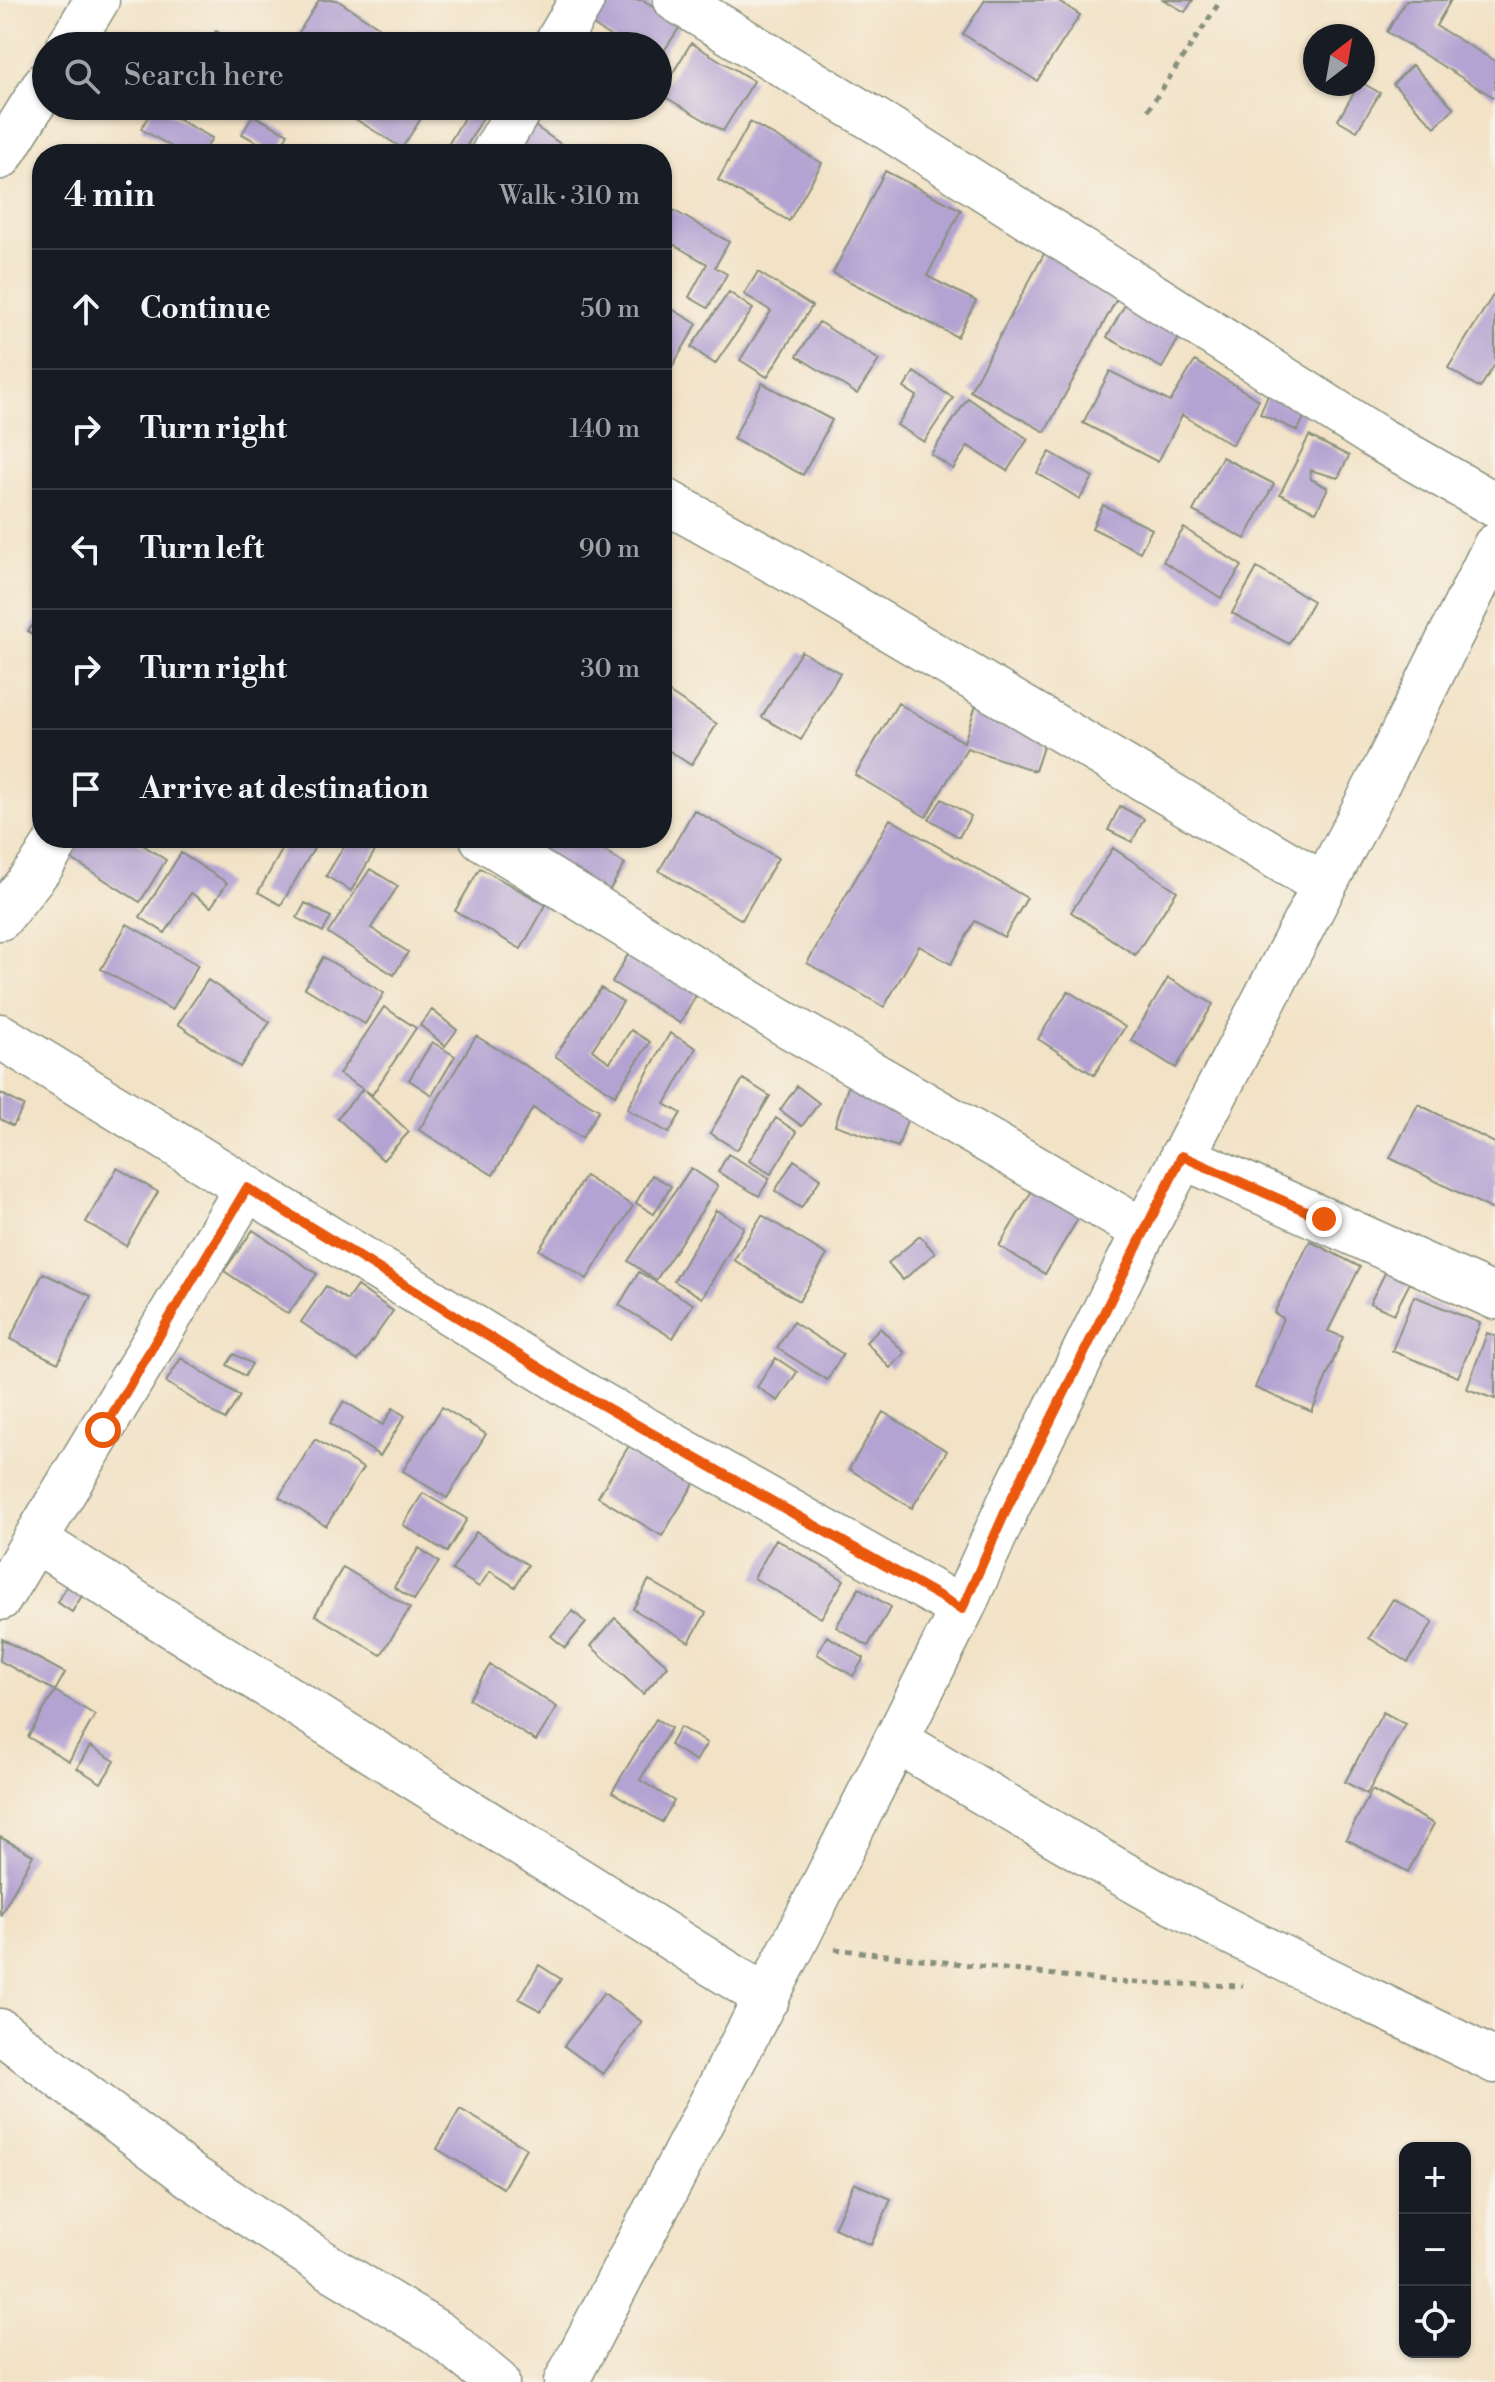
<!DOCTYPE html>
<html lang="en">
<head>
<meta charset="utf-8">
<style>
  :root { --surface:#171b24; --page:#20242c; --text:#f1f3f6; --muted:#9ea1a6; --line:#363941 }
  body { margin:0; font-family:"Libre Bodoni",serif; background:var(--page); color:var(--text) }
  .controls { position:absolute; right:24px; bottom:24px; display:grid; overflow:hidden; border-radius:16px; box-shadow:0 2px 6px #0004 }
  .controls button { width:72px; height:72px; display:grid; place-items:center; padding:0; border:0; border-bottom:2px solid var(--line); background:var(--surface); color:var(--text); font:40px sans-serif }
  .compass { position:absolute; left:1303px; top:24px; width:72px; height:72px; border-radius:50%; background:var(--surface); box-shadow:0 2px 6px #0004; rotate:31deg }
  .stop { position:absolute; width:24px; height:24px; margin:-18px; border:6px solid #ea580c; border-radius:50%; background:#fff }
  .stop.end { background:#ea580c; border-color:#fff; box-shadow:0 2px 8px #0008 }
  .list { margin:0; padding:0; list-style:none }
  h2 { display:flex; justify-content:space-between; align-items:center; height:104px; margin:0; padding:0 32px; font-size:34px }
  h2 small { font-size:26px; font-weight:400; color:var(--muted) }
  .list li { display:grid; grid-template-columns:52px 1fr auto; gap:24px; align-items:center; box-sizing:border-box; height:120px; padding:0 32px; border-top:2px solid var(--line) }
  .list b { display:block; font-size:30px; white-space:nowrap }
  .list em { font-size:26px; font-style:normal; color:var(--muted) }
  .icon { flex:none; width:44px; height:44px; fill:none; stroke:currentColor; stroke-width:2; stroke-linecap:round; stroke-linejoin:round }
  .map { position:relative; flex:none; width:1495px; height:2382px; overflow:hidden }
  .search { position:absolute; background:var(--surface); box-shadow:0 2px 6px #0004; left:32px; top:32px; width:640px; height:88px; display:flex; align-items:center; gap:20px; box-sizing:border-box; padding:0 28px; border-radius:44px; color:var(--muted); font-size:30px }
  .panel { position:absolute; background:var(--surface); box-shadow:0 2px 6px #0004; left:32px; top:144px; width:640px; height:704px; border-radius:32px }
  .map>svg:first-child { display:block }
</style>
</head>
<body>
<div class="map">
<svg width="1495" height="2382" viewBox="0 0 1495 2382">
  <rect width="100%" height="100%" fill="#f7f3e8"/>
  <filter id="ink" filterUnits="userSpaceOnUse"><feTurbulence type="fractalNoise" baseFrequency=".0125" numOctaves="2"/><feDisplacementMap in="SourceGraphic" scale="16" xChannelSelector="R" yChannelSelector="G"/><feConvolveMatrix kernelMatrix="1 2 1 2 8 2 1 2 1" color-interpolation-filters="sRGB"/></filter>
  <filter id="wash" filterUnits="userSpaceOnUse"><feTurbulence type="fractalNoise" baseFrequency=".006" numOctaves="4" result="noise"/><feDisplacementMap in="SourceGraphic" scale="32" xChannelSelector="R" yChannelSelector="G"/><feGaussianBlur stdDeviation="1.8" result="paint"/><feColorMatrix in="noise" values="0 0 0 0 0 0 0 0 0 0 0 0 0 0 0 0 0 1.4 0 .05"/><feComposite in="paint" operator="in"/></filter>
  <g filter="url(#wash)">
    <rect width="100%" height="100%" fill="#f2e2c6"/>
    <g id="blocks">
      <!-- building -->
      <path fill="#b3a3d2" d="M319 0H337L380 28 369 46H309L296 37Z
        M605 0H643L681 25 658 60V46H625L590 23Z
        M985 0H1057L1080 15 1037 81 963 34Z
        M1164 0H1193L1185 12Z
        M1406 0H1451L1436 26 1495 61V98L1387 32Z
        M216 31 243 46H207Z
        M691 43 754 81 723 131 660 94Z
        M1412 65 1454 108 1435 127 1393 84Z
        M1359 84H1364L1380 93 1357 131 1338 120Z
        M154 106 212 138 203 154H184L141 129Z
        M359 106H429L402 148 352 117Z
        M471 106H483L488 109 462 154H450L445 150Z
        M253 115 288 134 277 153 242 134Z
        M529 122 575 154H508Z
        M750 122 822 163 789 221 718 180Z
        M885 171 961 210 927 276 976 301 957 337 833 273Z
        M664 205 729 242 715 267 727 274 708 308 689 297 707 264 662 238V209Z
        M1045 252 1120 293 1045 432 970 391Z
        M758 272 812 306 767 377 740 360 771 311 744 294Z
        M729 292 753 309 715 364 691 347Z
        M1495 292V364L1480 388 1448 368Z
        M1127 301 1183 331 1162 368 1107 337Z
        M662 303 697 324 670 370 662 365Z
        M819 322 879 360 857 394 797 356Z
        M1195 361 1259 400 1232 445 1182 415 1158 462 1083 423 1110 371 1170 402Z
        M914 372 953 398 924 442 897 425 917 396 904 388Z
        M762 383 832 420 803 475 733 439Z
        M1272 385 1310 403 1298 431 1260 414Z
        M968 398 1028 439 1007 471 968 446 953 469 931 454Z
        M1309 436 1349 456 1338 478 1310 470 1311 479 1328 488 1316 512 1280 494Z
        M1050 452 1093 477 1080 499 1037 473Z
        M1222 457 1274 484 1245 539 1193 511Z
        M1103 505 1152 529 1140 552 1092 528Z
        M1184 528 1242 566 1221 598 1163 561Z
        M1257 568 1313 601 1289 644 1232 613Z
        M42 613V642L28 631Z
        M801 651 840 673 801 740 762 717Z
        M662 688 717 724 691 765 662 746Z
        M980 693 1053 717 1035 771 967 748 926 817 855 775 898 703 964 742Z
        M942 799 971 816 959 837 929 819Z
        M1120 806 1144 819 1132 842 1108 830Z
        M694 810 778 858 742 920 659 871Z
        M890 819 1027 898 1004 937 975 921 951 964 919 946 884 1007 807 963Z
        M83 838H132L166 860 140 902 70 858Z
        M289 838H320L281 905 258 892Z
        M349 838H369L379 844 351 891 326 876Z
        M547 838H584L625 864 601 904 533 862Z
        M1113 848 1177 891 1135 955 1071 912Z
        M181 853 227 883 211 907 191 893 165 933 140 917Z
        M480 868 546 905 521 949 455 911Z
        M370 869 398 886 371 928 408 952 394 975 328 933Z
        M305 903 331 917 323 932 297 918Z
        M127 924 198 965 172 1010 101 969Z
        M637 939 705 980 680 1023 612 982Z
        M323 957 384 993 365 1024 305 988Z
        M1168 978 1213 1004 1176 1068 1131 1040Z
        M208 980 270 1022 240 1067 178 1024Z
        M601 988 623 1002 592 1050 610 1062 631 1030 650 1042 615 1095 555 1056Z
        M1068 991 1125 1027 1094 1075 1038 1039Z
        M384 1007 416 1028 372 1095 365 1090 409 1132 383 1160 337 1118 363 1089 339 1074Z
        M432 1010 457 1030 445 1046 420 1025Z
        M670 1033 696 1048 665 1104 681 1113 669 1133 627 1109Z
        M476 1036 599 1110 582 1138 533 1108 493 1175 419 1130Z
        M432 1042 455 1056 432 1095 409 1080Z
        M743 1079 770 1096 737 1150 710 1133Z
        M850 1081 913 1102 898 1147 835 1125Z
        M797 1086 819 1103 802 1126 780 1110Z
        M0 1093 24 1106 13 1126 0 1119Z
        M1418 1104 1495 1143V1211L1390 1158Z
        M776 1118 797 1132 771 1174 749 1161Z
        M728 1154 770 1178 759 1196 718 1172Z
        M794 1160 821 1178 801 1208 775 1191Z
        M117 1168 158 1192 126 1246 86 1222Z
        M691 1168 718 1186 656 1280 628 1261Z
        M652 1175 671 1186 654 1214 636 1203Z
        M585 1176 633 1206 587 1279 539 1250Z
        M1039 1179 1085 1207 1045 1274 999 1246Z
        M716 1210 744 1227 702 1298 674 1281Z
        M762 1215 827 1255 799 1301 734 1260Z
        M253 1230 317 1274 288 1314 224 1271Z
        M920 1236 935 1253 903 1280 888 1263Z
        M1310 1241 1360 1267 1328 1331 1343 1337 1312 1412 1255 1388 1283 1318 1274 1313Z
        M1393 1257 1417 1269 1394 1314 1370 1303Z
        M639 1272 693 1304 673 1338 619 1305Z
        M43 1273 91 1296 58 1363 10 1339Z
        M326 1286 347 1300 357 1286 393 1311 358 1361 301 1322Z
        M1414 1296 1480 1323 1458 1377 1392 1351Z
        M793 1322 843 1354 827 1380 777 1348Z
        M880 1328 905 1353 890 1368 866 1342Z
        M1487 1333 1495 1336V1399L1467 1389Z
        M234 1354 252 1364 245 1376 227 1365Z
        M181 1358 240 1396 225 1420 166 1382Z
        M776 1358 797 1372 778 1401 757 1387Z
        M344 1401 383 1425 393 1408 405 1416 380 1456 330 1423Z
        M442 1407 486 1434 447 1498 403 1471Z
        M883 1412 947 1451 912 1508 849 1469Z
        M315 1439 363 1468 326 1526 279 1497Z
        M630 1444 695 1482 662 1536 598 1497Z
        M423 1493 467 1519 447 1552 403 1525Z
        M476 1532 528 1565 515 1587 490 1571 479 1587 452 1570Z
        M776 1539 844 1580 821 1618 754 1578Z
        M419 1548 439 1562 414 1600 394 1587Z
        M343 1567 410 1608 381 1655 315 1615Z
        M71 1579 86 1589 72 1612 57 1602Z
        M649 1580 706 1613 689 1642 633 1609Z
        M859 1588 891 1607 868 1646 836 1627Z
        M1393 1599 1433 1622 1408 1662 1369 1638Z
        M573 1611 586 1623 565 1648 551 1636Z
        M615 1618 668 1666 643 1694 591 1646Z
        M827 1636 864 1658 853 1676 817 1654Z
        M2 1639 65 1673 55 1691 0 1661Z
        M490 1665 557 1707 536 1741 469 1699Z
        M55 1691 95 1715 69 1761 28 1737Z
        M1383 1712 1405 1724 1367 1794 1345 1782Z
        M656 1719 671 1728 640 1780 674 1801 662 1822 612 1792Z
        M680 1727 707 1743 696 1761 670 1745Z
        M90 1746 115 1761 101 1783 77 1768Z
        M1372 1790 1434 1824 1408 1872 1346 1839Z
        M0 1837 33 1855 0 1916Z
        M539 1965 561 1979 541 2011 519 1999Z
        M604 1993 642 2022 603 2074 564 2046Z
        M460 2109 526 2148 503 2188 437 2149Z
        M854 2183 891 2199 871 2245 834 2228Z"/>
    </g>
  </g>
  <g filter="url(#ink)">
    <use href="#blocks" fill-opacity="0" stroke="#88907d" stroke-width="2"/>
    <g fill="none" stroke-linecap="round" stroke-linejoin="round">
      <defs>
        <path id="street" d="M676 0 888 128 1379 439 1495 505
          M69 46 97 0
          M555 46 582 0
          M493 154 521 106
          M0 157 46 83
          M662 499 781 565 1324 885
          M482 838 777 1019 1144 1231
          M0 918 42 865 59 838
          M0 1036 579 1392 962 1609
          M1182 1156 1495 1297
          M35 1540 767 1998
          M0 1598 247 1188
          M897 1741C985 1793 1073 1847 1164 1897 1272 1956 1385 2006 1495 2061
          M0 2031 192 2177 326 2265 438 2333 497 2382
          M566 2382 794 1944 962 1609 1008 1506 1144 1231 1387 765 1495 546"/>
      </defs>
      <!-- street casing -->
      <use href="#street" stroke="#88907d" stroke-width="47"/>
      <!-- path -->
      <path stroke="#88907d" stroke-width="5" stroke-dasharray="6 6" stroke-linecap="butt" d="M1148 110 1221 0
        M835 1949 1114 1982 1243 1986"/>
      <!-- street -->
      <use href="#street" stroke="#fff" stroke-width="44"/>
    </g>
  </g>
  <g fill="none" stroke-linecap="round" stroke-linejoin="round" filter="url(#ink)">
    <!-- route -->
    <path stroke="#ea580c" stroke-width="10" d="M103 1430 247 1188 579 1392 962 1609 1008 1506 1182 1156 1324 1219"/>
  </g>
</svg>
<div class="controls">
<button>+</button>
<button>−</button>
<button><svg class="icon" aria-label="locate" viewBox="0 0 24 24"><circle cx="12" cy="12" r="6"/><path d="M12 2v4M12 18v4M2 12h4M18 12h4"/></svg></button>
</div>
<svg class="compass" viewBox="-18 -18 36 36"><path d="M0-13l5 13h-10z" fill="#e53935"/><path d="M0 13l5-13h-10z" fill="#9ea1a6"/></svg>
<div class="stop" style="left:103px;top:1430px"></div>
<div class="stop end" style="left:1324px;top:1219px"></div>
<div class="search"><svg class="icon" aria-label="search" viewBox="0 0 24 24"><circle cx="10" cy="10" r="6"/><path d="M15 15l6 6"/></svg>Search here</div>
<section class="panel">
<h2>4 min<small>Walk · 310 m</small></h2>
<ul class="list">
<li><svg class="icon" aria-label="ahead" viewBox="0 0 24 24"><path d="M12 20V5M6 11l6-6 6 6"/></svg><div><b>Continue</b></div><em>50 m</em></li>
<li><svg class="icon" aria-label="right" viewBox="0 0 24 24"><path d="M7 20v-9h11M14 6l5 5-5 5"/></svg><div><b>Turn right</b></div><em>140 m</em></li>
<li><svg class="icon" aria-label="left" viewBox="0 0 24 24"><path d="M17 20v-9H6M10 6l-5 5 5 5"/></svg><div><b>Turn left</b></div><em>90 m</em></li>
<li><svg class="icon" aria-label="right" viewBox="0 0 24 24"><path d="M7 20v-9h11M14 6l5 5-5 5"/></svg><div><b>Turn right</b></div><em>30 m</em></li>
<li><svg class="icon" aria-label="arrive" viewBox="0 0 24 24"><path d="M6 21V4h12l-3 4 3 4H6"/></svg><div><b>Arrive at destination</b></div></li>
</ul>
</section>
</div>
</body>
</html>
